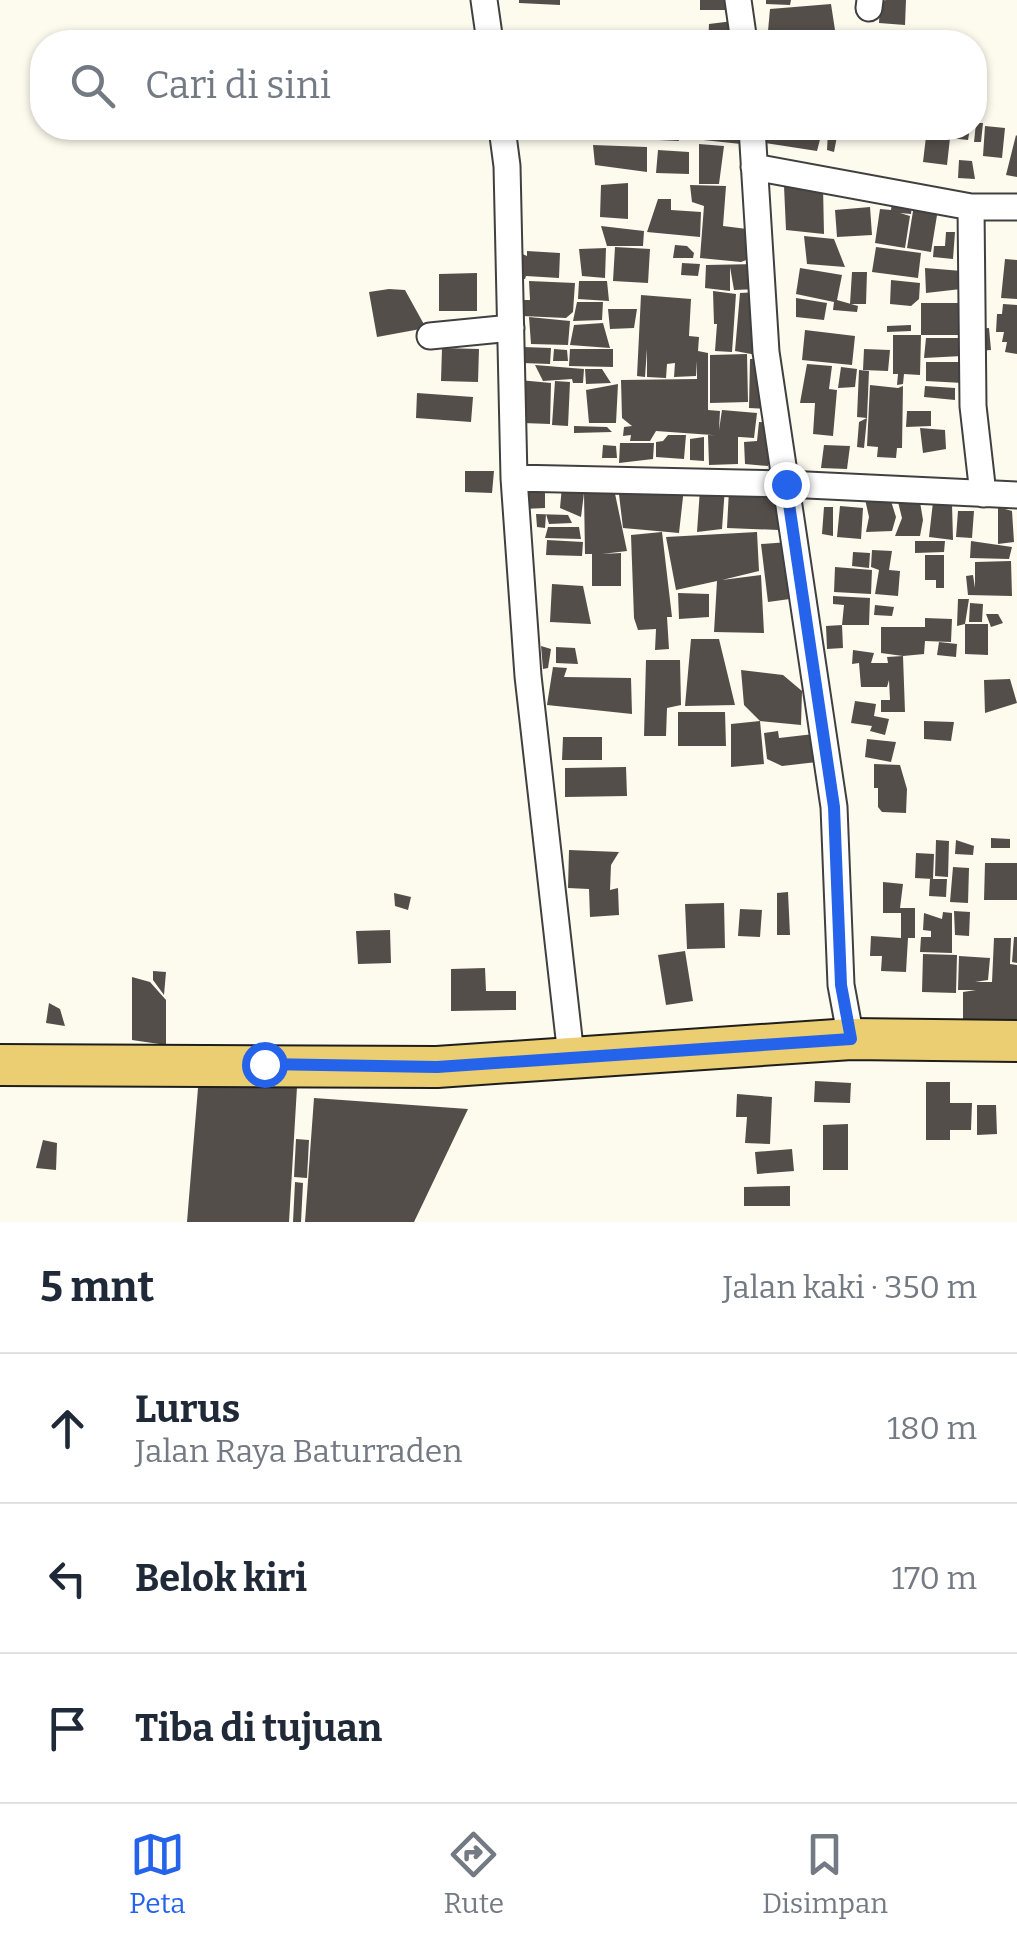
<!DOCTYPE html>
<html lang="id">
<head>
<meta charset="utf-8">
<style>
  :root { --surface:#fff; --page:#f2f2f3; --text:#1f2937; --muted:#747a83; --line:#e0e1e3; --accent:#2563eb }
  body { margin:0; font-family:Bitter,serif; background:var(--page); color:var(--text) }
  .stop { position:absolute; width:30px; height:30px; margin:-22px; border:8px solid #2563eb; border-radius:50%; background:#fff }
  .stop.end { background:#2563eb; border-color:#fff; box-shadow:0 2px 10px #0008 }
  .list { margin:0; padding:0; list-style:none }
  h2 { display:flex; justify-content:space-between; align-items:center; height:130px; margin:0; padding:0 40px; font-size:42px }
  h2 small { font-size:32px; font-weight:400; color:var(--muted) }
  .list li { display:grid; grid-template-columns:65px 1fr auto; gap:30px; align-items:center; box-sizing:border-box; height:150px; padding:0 40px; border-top:2px solid var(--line) }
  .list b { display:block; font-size:38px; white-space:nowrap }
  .list p { margin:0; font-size:32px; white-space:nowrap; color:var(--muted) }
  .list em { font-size:32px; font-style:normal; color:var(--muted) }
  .icon { flex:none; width:55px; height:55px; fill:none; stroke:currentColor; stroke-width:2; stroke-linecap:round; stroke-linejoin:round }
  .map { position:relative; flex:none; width:1017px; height:1222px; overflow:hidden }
  .search { position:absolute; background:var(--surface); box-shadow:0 2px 8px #0004; left:30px; right:30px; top:30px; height:110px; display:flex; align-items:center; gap:25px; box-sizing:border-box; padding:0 35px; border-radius:40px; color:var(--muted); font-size:38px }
  .sheet { height:580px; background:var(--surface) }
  nav { display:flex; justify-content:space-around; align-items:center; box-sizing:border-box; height:140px; border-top:2px solid var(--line); background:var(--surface); font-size:28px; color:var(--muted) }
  nav a { display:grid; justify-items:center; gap:5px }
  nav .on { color:var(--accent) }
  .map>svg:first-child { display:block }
</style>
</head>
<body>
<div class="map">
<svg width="1017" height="1222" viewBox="0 0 1017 1222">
  <rect width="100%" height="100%" fill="#fdfaee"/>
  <!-- building -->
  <path fill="#544e4a" d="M519 0H560V5L519 3Z
    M700 0H732V10H700Z
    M766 0H791L790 5 766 4Z
    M886 0H906L905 25 879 23 880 2Z
    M831 4 835 30 792 42H767L770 9Z
    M749 19 753 42H708L709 24Z
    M660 34 659 42H629L630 35Z
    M976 123H983L981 142H974Z
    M985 126 1005 128 1002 158 983 156Z
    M636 128H677L679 141 638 139Z
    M694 128H740L741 144 694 139Z
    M760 128H823L817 151 758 142Z
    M927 128H970L968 140 950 138 947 165 923 162Z
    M828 131H838L834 152 827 150Z
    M1016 135 1017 136V177L1006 175Z
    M699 144 724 146 719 184H699Z
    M593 145 647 147V172L595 165Z
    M658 150 689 152V174L656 173Z
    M959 160 972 161 975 179 958 178Z
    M628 183V219L600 217 601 185Z
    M690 185 726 186 723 226 755 230 754 257 741 262 700 258 704 206 692 202Z
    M784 186H823L824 234 786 230Z
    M893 194 913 196 911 214 900 213 910 216 905 248 875 243 880 209 891 210Z
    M658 199H671V210L701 212 700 237 647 232Z
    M914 205 938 209 931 252 907 248Z
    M870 207 872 235 837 237 835 210Z
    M601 226 644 231 643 246H607Z
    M946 232H955L953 259 933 257 934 246H945Z
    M804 236 834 239 845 267 807 264Z
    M675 245 687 246 694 253 693 258H673Z
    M615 247 650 249 648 283 613 281Z
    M876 247 921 253 918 278 872 272Z
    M606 248 605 278 582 276 579 249Z
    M527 251 560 253 559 278 526 276 525 279H520V253L527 256Z
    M1005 259 1017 260V299L1001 298Z
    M682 263 700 264 698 276 681 275Z
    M758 264V289L734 290 730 267V291L705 288 706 265Z
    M800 268 842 275 837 300 858 306 857 312 833 310 834 302 796 294Z
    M925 268 962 271 961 289 926 293Z
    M852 272H867L866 304H850Z
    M477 273V311H439V274Z
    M891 280 920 283 919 299 911 306 890 304Z
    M529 281 575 283 573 312 566 318 522 316 523 300H530Z
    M579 281H607L609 301 578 299Z
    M389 289 405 290 426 328 377 337 369 292Z
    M713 291 736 294 732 352 715 351 717 324H714Z
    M759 292 762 356 735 351 740 293Z
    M641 295 691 299 689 336 699 337 698 351 708 353V410L720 411 719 430 722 410 757 413 754 438 656 431 650 441H630L631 435 623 436 624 427 632 426 622 418 621 380 697 379V361L696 376 674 377 675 363 667 364 666 378 647 377V349L645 377 637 376Z
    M796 298 827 303 824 320 796 317Z
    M961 299 971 300 969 351H962V356L924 358 926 338H963V328L968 326 959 325V335H921L920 375 904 374 903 384 897 385 898 374H893V335H921V303H959L960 315Z
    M577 302H603L602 320 573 321Z
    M1003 304 1017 305V354L1005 352 1007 342H1002L1004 332H996L997 314H1002Z
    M608 309H637L634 328 610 329Z
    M529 317 570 321 568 345 531 344Z
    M603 323 610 348 570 345 574 325Z
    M911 325V331L887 332V326Z
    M989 328 991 350 976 351 974 329Z
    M805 330 855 336 852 365 802 360Z
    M523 347 551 348 550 364 522 363Z
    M442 348 479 349 478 382 441 381Z
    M554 349 567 350 568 361H553Z
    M570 349H613V367L569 366Z
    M864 349 890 350 888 371 863 370Z
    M747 354 748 402 710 403V355Z
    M780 358 783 382 767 409 749 408 750 359Z
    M926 362H961L963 383 926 381Z
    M807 364 832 366 829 389 837 390 833 436 813 434 815 403H800Z
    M535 365 584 369 583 383H573L572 379 543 381Z
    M841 367 857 369 855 387 838 388Z
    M585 369H602L611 383 586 384Z
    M859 370 869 371 867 418 857 417Z
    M519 380 551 383 550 424 523 423Z
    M555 381 570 382 568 426 552 425Z
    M618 384 616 423H589L586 390Z
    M870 385 898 388 903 386 902 448H897L896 458 877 457 878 447 867 446Z
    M925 386 955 388V400L924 397Z
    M417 393 473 397 471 422 416 418Z
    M907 411H931V426L906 427Z
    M867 418 864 448 857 447 859 422Z
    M759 422 774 423 768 466 745 464 744 442 757 441Z
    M574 426 607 427 612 432 574 433Z
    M920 428 945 430 946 449 923 453Z
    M668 435H686L684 459 656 457V442L663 441Z
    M708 435 738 436V464L709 465Z
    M704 437V461L690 460V439Z
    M620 443H654L653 459 619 463Z
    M603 445 616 446 617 458H602Z
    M824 445 850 446 847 469 821 468Z
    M465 471H494L492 493 465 492Z
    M613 484 627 551 602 554 621 553V586H592V554H585L584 493 581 517 560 508 562 486Z
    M524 486 545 487V508L523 509Z
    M618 486 684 488 679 533 623 528Z
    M725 487 722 529 697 532 700 489Z
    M729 490 780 492 779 530 727 528Z
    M865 499 891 501 896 517 892 531 866 532 869 517Z
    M898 502H920L923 520 920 536H895L902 518Z
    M933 502 952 504 953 540 929 537Z
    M840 506 863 508 861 539 837 537Z
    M824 507H833V536L822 534Z
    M998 507 1012 511 1014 542 998 544Z
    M958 511H974L972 538 956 537Z
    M536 514 568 515 572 523 549 524 546 514 545 528 537 527Z
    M548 527H579L581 539 545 538Z
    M662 532 672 617H667L669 649 655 650 656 629 638 630 634 618 631 535Z
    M757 532 759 571 722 580 761 575 764 633 714 632 717 581 676 590 666 537Z
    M547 540 583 542 582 556 546 555Z
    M915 541H945L944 552 915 553Z
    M971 541 1012 547 1009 559 970 558Z
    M789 542 797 598 768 602 761 544Z
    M872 550 892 551 889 570 900 571 898 596 875 594 879 570 871 567Z
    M853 552 870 553 869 568 852 566Z
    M925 555H944V588H936V580H925Z
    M1011 561 1012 596 968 595 966 576 973 575 975 588V562Z
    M835 567 872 570 871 594 834 592Z
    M552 584 583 586 591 624 550 622Z
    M678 593 709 594V617L679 619Z
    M833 596 870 598 869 625H842L843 648 827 649 826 626 842 625 844 605 833 604Z
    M958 599H969L965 624 957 626Z
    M970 603 983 604 982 622H969Z
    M875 605 894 607 892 616 874 615Z
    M986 614H998L1003 623 991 627Z
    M925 618 952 619 951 642 925 641 924 654 903 656 905 712H881V700H890L889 680 887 687H861L859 663 852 664 853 650 874 653 871 663H888L887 657 903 656 881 653V627H925Z
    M965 624H988V655L965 654Z
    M691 639H719L735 705 685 706Z
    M939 642 957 644 956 657 937 655Z
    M541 646 551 649 548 668 543 669Z
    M556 647 575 648 578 664 556 663Z
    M646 660H680L681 705 667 708 666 736H644Z
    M553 667 567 668 564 677 631 678 632 714 547 705Z
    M741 670 783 675 802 691 801 725 760 721 744 705Z
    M1010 679 1017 703 985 713 984 680Z
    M855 701 876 704 874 716 889 719 885 735 870 731 872 726 851 723Z
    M678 712H725L726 746H678Z
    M760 721 764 764 731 767V724Z
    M924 721 954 722 951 741 924 739Z
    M778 731 779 738 814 734 817 762 782 766 767 759 764 733Z
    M563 737H602V760H562Z
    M867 739 896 742 891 762 865 757Z
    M874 764 900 765 907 789 906 813 882 812 878 807V788H874Z
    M626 767 627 796 565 797V768Z
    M991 838 1010 839V848H991Z
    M936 840 949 841 948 877 935 876Z
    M956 840 974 846 973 855 955 854Z
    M569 850 619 852 611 865 610 890 618 888 619 915 590 917 589 889 568 888Z
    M916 853 934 854 933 879H947L946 897 929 896 930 879H933L915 878Z
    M985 863H1017V900H984Z
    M953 867 969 868 968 903 950 902Z
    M883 882 903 884 900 908H915V938H908L906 972 881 971 882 956H870L871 936 901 938V913H883Z
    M788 892 790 935H777V893Z
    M394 893 411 897 408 910 395 906Z
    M724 903 725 948 687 949 685 904Z
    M740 909 762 910 760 937 738 936Z
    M954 911 970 912 969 936 955 935Z
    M943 912 952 913V953L920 952 921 937H931V931L923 930 924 913 942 919Z
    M390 930 391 963 358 964 356 931Z
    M1014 937H1017V963L1012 962Z
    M994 938H1011L1010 964 1017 965V1046L979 1048 977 1020 963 1021V992L976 990H958L959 956 990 958 988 980 975 982H992Z
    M685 951 693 1001 666 1005 658 955Z
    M923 954 957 955 956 993 922 992Z
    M485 968 486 991H516V1010L451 1011V969Z
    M153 971 166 972 164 995 153 980Z
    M132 977 150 982 166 1000V1045L132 1040Z
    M49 1003 60 1009 65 1026 46 1023Z
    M815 1081 851 1083 850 1103 814 1102Z
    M926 1082H950V1103H972L971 1130H950V1140H926Z
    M297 1087 289 1222H187L198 1088Z
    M737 1094 772 1097 770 1144 745 1143 747 1117H736Z
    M314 1098 468 1109 414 1222H305Z
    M977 1105H996L997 1134 977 1135Z
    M848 1124V1170H823V1125Z
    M296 1139 309 1140 307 1178 294 1177Z
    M43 1140 57 1143 56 1170 36 1168Z
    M792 1149 794 1171 757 1174 755 1152Z
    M295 1182 303 1183 301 1222H293Z
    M790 1186V1206H744V1187Z"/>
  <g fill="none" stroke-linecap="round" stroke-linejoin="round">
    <defs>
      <path id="street" d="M484 0 490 42
        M738 0 744 42
        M869 8 870 0
        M502 128 507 166 514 478 528 676 571 1056
        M752 128 766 352 834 807 841 985 851 1039
        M754 167 971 207H1017
        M971 207 973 406 983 494
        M430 336 511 328
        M514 478 786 484 1017 495"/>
      <path id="primary" d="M0 1065 437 1067 851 1039 1017 1041"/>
    </defs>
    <!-- street casing -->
    <use href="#street" stroke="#404040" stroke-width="29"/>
    <!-- primary casing -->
    <use href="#primary" stroke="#1e1e1e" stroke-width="44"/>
    <!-- street -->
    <use href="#street" stroke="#fff" stroke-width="25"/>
    <!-- primary -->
    <use href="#primary" stroke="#ebce71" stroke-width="40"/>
  </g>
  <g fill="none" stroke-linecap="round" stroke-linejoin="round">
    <!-- route -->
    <path stroke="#2563eb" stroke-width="12" d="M264 1064 437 1067 851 1039 841 985 834 807 786 484"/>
  </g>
</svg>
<div class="stop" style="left:264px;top:1064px"></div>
<div class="stop end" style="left:786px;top:484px"></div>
<div class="search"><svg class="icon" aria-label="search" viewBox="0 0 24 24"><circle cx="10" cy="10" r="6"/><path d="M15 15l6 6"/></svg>Cari di sini</div>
</div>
<section class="sheet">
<h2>5 mnt<small>Jalan kaki · 350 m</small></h2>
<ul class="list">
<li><svg class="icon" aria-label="ahead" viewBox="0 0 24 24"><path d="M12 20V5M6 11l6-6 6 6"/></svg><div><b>Lurus</b><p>Jalan Raya Baturraden</p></div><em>180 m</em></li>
<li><svg class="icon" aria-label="left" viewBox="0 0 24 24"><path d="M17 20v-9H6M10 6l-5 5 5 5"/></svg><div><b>Belok kiri</b></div><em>170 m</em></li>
<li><svg class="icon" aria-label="arrive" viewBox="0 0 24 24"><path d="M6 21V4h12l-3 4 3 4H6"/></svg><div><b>Tiba di tujuan</b></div></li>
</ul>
</section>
<nav>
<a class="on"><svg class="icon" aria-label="map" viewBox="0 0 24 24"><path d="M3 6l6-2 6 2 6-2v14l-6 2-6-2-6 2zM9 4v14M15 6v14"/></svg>Peta</a>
<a><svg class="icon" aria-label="directions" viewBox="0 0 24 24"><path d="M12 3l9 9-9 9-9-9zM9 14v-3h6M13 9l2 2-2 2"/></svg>Rute</a>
<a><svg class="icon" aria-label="saved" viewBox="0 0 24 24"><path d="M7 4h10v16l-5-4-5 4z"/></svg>Disimpan</a>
</nav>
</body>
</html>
